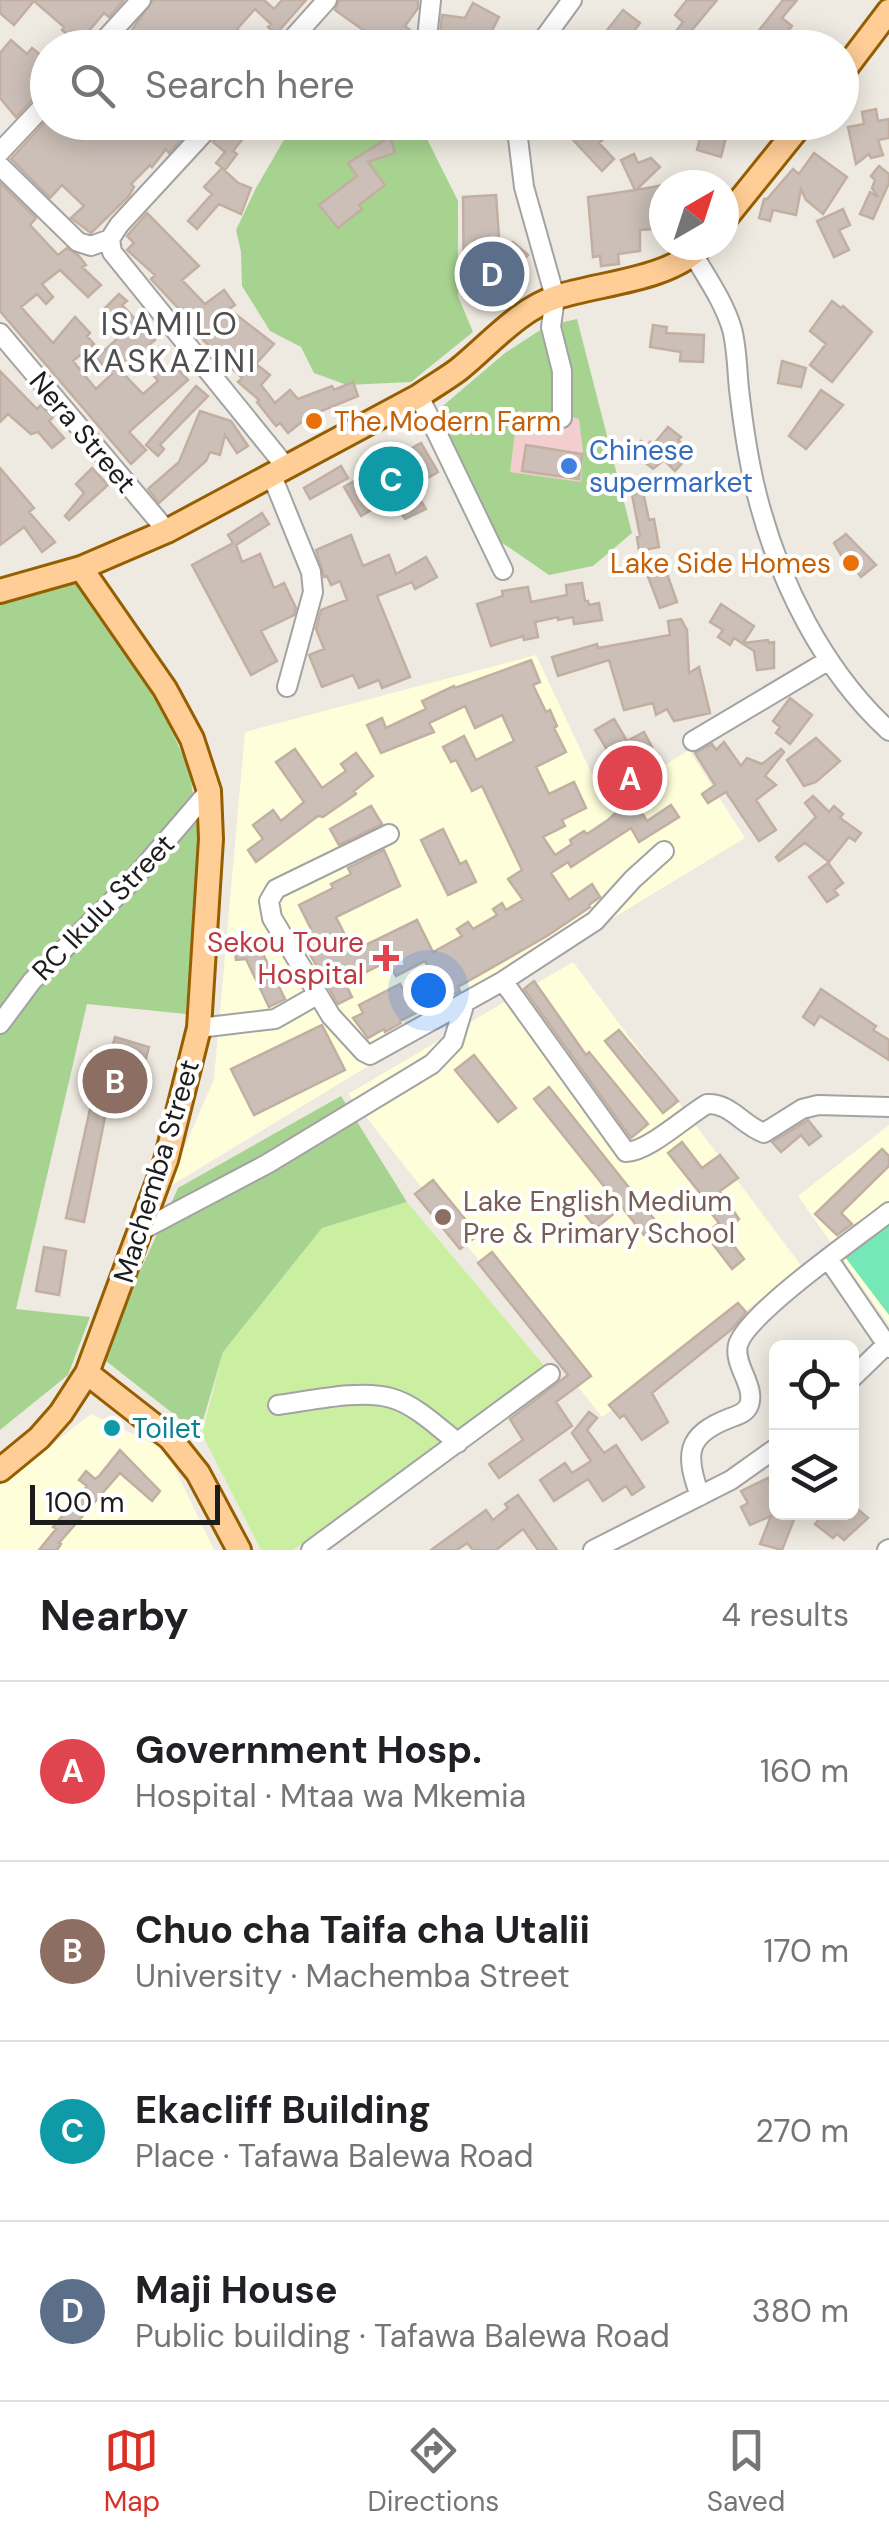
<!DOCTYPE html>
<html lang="en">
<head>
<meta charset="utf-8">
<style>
  :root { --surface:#fff; --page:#f6f6f6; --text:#202124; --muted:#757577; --line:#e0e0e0; --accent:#d93025 }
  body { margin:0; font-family:"DM Sans",sans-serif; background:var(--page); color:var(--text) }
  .controls { position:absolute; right:30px; bottom:30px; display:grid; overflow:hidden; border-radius:15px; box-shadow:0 5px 25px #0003 }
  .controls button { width:90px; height:90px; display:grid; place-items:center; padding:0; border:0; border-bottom:2px solid var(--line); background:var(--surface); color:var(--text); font:50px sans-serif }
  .compass { position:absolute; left:649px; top:170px; width:90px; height:90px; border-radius:50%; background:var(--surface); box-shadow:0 5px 25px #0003; rotate:39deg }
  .scale { position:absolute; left:30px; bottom:25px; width:190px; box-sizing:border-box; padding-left:10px; border:5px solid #1c1c1c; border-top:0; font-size:28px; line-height:35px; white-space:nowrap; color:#1c1c1c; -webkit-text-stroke:8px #fff; paint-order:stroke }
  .you { position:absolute; left:428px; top:990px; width:35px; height:35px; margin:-25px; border:8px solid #fff; border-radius:50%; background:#1a73e8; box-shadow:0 0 0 15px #1a73e833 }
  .badge { display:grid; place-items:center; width:65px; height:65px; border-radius:50%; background:var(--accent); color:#fff; font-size:32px; font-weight:700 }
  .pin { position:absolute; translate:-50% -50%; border:5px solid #fff; box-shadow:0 2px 10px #0006 }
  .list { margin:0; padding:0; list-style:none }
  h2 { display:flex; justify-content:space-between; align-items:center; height:130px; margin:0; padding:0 40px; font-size:42px }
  h2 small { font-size:32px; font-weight:400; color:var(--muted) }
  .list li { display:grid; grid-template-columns:65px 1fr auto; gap:30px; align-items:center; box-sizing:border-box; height:180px; padding:0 40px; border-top:2px solid var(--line) }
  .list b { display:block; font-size:38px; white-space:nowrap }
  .list p { margin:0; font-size:32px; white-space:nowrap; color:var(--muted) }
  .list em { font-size:32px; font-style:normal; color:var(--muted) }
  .icon { flex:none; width:55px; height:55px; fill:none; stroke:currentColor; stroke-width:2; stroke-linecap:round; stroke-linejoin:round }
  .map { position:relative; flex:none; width:889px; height:1550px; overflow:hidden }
  .search { position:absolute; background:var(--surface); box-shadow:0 5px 25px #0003; left:30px; right:30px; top:30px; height:110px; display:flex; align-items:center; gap:25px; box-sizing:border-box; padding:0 35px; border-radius:55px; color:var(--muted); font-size:38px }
  .sheet { height:850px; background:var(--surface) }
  nav { display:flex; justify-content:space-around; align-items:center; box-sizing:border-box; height:140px; border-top:2px solid var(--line); background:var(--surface); font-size:28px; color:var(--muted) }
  nav a { display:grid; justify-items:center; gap:5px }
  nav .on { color:var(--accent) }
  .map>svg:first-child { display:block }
</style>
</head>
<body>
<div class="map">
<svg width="889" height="1550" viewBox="0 0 889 1550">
  <rect width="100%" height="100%" fill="#efeae1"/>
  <!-- commercial -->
  <path fill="#f2cece" d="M518 411 579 418 583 453 581 483 510 472Z"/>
  <!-- education -->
  <path fill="#fffeda" d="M536 655 605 802 689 750 745 838 167 1188 214 1079 245 732Z
    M573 962 803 1268 602 1417 348 1094Z
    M889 1125V1325L798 1196Z
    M91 1414 166 1450 214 1550H0V1485Z"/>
  <!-- grass -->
  <path fill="#caefa1" d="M407 1202 547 1369 293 1550H261L202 1434 223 1352 322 1228Z"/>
  <!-- forest -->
  <path fill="#a7d391" d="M300 123H430L426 137 458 201V296L473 332 411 382 347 385 314 373 301 347 270 331 242 286 241 252 236 230 256 188 285 138Z
    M577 319 632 533 593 566 549 575 498 540 438 410 505 353 545 327 559 373 558 418 518 411 510 472 581 482 583 453 579 419 567 415 555 324Z
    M75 582 150 684 190 771 199 844 186 1014 87 1004 16 1309 90 1317 68 1375 0 1430V602Z
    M341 1096 407 1202 322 1228 223 1352 199 1434 101 1357 178 1188Z"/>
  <!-- pitch -->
  <path fill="#76e7b7" d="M889 1217V1315L842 1253Z"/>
  <!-- building -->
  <path fill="#cbbfb7" stroke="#c2afa2" stroke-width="2.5" fill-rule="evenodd" d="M0 0H124L109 17 104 13 78 44 62 30 64 27 34 1 14 25 0 13Z
    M153 0H264L274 9 282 0H306L276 34 268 27 271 24 255 9 237 29 239 31 226 48H119Z
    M339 0H418V8L405 26 415 34 404 47 385 31 366 48 358 41 366 32 335 10Z
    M687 0H717L682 42 689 48H663L683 22 675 15Z
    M783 0H797L782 18 792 26 774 48H745Z
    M473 3 499 17 483 48 463 37 460 43 454 39 453 48H439L442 15 465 18Z
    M623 10 640 23 621 48H593Z
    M11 40 27 54 32 48 48 61V83L16 117 0 98V53Z
    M876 109 878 121 889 119V138L878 140 883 155 871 158 869 154 856 164 848 127 864 124 862 112Z
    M46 121 47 122H197L169 153 166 149 152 167 150 165 131 184 134 187 129 196 91 233 71 218 84 206 62 185 50 198 11 159Z
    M226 122H256L233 151 237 154 225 170 216 163 225 152 213 142Z
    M561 122H593L607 136 599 143 614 159 602 171 573 140 578 136Z
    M704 122H730L721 157 697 150Z
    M390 137 395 153 368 162 385 185 359 205 362 209 338 228 319 205 357 176 348 163Z
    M814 153 847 177 823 214 806 200 801 189 796 215 773 210 770 221 759 218 764 199H767L793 169 799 174Z
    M634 154 638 163 651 158 660 167 636 190 664 185V217L652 219 653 229 640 230V251L618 254 619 264 601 266 600 256 593 257 588 197 635 190 621 160Z
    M879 166 889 174V183L873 219 860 214 870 192 878 197 872 188 875 180 871 176Z
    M222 168 238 183 251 188 241 214 219 204 197 229 188 221 212 194 204 187Z
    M0 183 36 218 30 225 58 255 67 248 78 255 86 265 82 267 101 285 88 297 60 270 42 284 53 297 46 304 37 294 21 307 53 343 75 317 90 333 87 336 94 344 73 361 96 389 112 374 96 358 130 327 115 313 107 320 100 313 119 294 127 301 122 305 155 340 148 346 168 372 175 366 188 380 129 432 146 450 131 464 0 311ZM136 354 158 381 143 394 119 369Z
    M496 195 500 251 513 242 528 255 483 307 464 293 463 197Z
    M843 209 850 225 839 230 849 250 834 257 817 221Z
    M147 213 199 266 182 280 205 304 224 290 235 305 229 309 274 344 256 364 270 375 261 385 275 403 290 390 298 399 332 386 334 390 353 382 358 396 309 416 288 433 280 423 276 426 257 402 259 400 238 382 242 378 203 340 206 338 151 279 155 275 127 250 134 243 127 236Z
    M832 301 841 308 843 306 872 332 832 382 810 365 826 344 810 331Z
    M653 325 667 327 666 333 704 335 703 362 680 361 681 352 650 347Z
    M782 361 806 368 801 387 778 383Z
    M0 371 37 409 41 405 53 417 49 421 64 438 52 448 38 432 31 434 8 414 0 422Z
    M196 386 208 396 160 445 164 449 158 456 146 445Z
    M821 390 843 405 806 449 789 436Z
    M200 411 231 421 248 446 237 453 225 435 220 455 210 452 206 461 159 503 148 489 179 462Z
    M668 427 681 437 678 440 692 452 675 471 664 460 653 469 632 452 641 441 647 446 650 442 653 445Z
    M421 443 438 472 412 487 426 509 405 519 392 498 361 516 344 487Z
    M526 445 582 454 579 479 522 471Z
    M341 466 348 478 310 499 304 488Z
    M0 468 34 508 29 512 55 542 42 552 24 527 0 545Z
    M92 468 108 485 69 520 65 516 84 493 76 484Z
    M643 492 649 520 654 519 659 547 639 551 637 537 640 536 632 495Z
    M262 513 269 524 236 545 242 562 260 554 274 588 284 583 296 608 294 615 261 631 277 661 251 675 192 565 233 543 228 535Z
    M846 534 876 565 861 577 855 569 851 572 834 543Z
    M351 535 363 566 389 555 396 574 426 557 437 577 415 589 412 582 377 596 410 677 382 688 379 680 359 688 353 675 322 687 309 655 324 649 316 629 321 610 347 600 340 581 331 585 327 576 324 577 316 550Z
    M665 568 677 602 660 608 647 574Z
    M582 583 585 601H588L589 605 599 603 602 620 574 624 573 617 558 620V617L535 622 538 637 524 640 523 636 491 646 477 604 503 596 502 591 528 587 531 602 567 595 566 585Z
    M721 604 754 626 743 643 768 640 769 643 774 642V668L757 670 754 651 734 638 730 645 718 637 723 630 710 622Z
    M681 619 687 630 689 673 699 667 710 713 674 721 667 709 656 715 653 703 624 710 609 660 558 676 552 657 597 644 598 648 670 635 668 621Z
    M531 660 540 682 533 685 546 712 550 710 557 726 554 728 566 752 536 767 549 794 574 782 586 808 562 820 565 826 543 837 555 855 572 844 570 840 584 831 587 834 608 820 632 798 647 821 671 805 679 817 639 842 631 828 571 867 568 862 551 873 569 900 592 884 600 897 589 905 590 907 547 936 458 987 460 991 400 1021 401 1023 385 1032 384 1029 368 1038 353 1018 363 1013 359 1005 400 984 409 1001 438 983 425 961 396 976 388 961 366 972 363 967 342 977 352 997 338 1004 299 935 311 929 299 905 333 888 331 884 351 874 348 868 384 850 400 886 336 917 353 951 417 920 433 952 462 936 457 929 468 922 473 929 497 915 493 909 502 903 506 910 523 900 508 879 522 870 482 786 472 791 456 760 451 762 443 747 464 736 476 760 514 741 502 715 475 728 465 706 429 723 434 732 381 753 367 725 382 718 386 728 426 709 422 701 454 686 455 688Z
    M790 698 812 715 790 744 776 733 780 727 773 721Z
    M614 719 627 741 644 732 652 747 648 749 655 763 646 767 649 772 616 793 610 782 622 774 595 730Z
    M816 738 840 761 816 782 804 786 787 760Z
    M724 742 741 766 747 758 762 764 781 749 784 752 765 776 776 785 756 800 776 830 759 841 726 792 708 803 702 794 715 785 695 753 712 744 716 750Z
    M295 749 322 788 346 771 341 764 356 753 373 776 354 791 356 794 323 817 318 816 256 862 248 850 263 839 253 825 273 810 281 821 304 802 276 762Z
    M813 796 829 812 834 806 843 814 840 818 861 833 855 841 849 837 829 862 805 843 779 861 776 857 816 817 805 803Z
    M371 806 382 824 339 845 330 829Z
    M443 829 460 864 466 861 476 882 448 895 421 840Z
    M828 863 843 883 834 890 838 895 827 902 809 877Z
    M263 941 264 956 285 999 269 1007 246 959 236 960 234 944Z
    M534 981 586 1055 589 1052 648 1124 631 1138 524 989Z
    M821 989 876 1026 873 1030 889 1040V1060L820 1016 814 1025 803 1017Z
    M322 1025 345 1070 254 1115 231 1069Z
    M619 1030 678 1101 663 1113 605 1041Z
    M115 1037 149 1047 134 1101 116 1095 113 1104 108 1102 84 1222 66 1218 98 1073 87 1070 92 1052 110 1057Z
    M474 1055 516 1108 498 1122 455 1070Z
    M549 1087 658 1224 644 1235 622 1207 596 1228 581 1210 607 1190 534 1099Z
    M808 1120 821 1136 809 1145 801 1135 781 1152 772 1142Z
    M682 1142 702 1168 720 1155 738 1178 720 1191 739 1219 724 1233 744 1259 732 1269 705 1234 719 1223 712 1214 715 1212 668 1153Z
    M882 1149 889 1156V1166L841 1213 852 1224 837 1235 815 1214Z
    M433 1180 478 1235 460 1249 415 1194Z
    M44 1247 66 1251 59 1295 36 1291Z
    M492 1252 591 1376 556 1402 572 1426 499 1478 489 1464 523 1440 510 1419 568 1375 478 1263Z
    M738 1303 746 1312 732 1329 652 1393 668 1422 642 1440 624 1415 620 1418 609 1405Z
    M589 1412 597 1418 587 1430 604 1453 616 1445 644 1487 632 1495 626 1486 603 1501 588 1479 554 1501 540 1480 565 1463 572 1473 591 1461 572 1433Z
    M120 1450 160 1491 152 1501 120 1473 59 1543 61 1544 57 1550H39L56 1529 53 1527 87 1486 79 1480 86 1471 95 1479 99 1476Z
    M768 1478 776 1496V1512H797L782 1550 760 1544 771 1516 750 1525 741 1507 748 1503 741 1491Z
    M518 1495 557 1550H538L523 1529 496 1550H473L467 1543 457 1550H431L486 1510 493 1520 508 1508 505 1504Z
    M852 1504 868 1518 844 1540 837 1534 833 1538 815 1524 825 1512H852Z"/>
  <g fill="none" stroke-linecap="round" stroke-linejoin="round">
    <defs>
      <path id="minor" d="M97 48 141 0
        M284 48 327 0
        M426 48 431 0
        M537 48 572 0
        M214 122 119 225 110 239 112 252 286 467
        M516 122 524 187 555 297 551 327 562 371V418
        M0 152 48 101
        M0 166 78 242 91 246 110 239
        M693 254C707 278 724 302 732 329 737 348 737 370 739 389 743 424 748 460 757 495 779 582 823 670 889 731
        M0 333 167 531
        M419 396 503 570
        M272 476 311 572 313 592 287 687
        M693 741 829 660
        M389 834 276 889 269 901 272 918 331 1016 364 1052 370 1055 503 981 595 921 633 879 664 851
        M503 981 626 1152C649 1151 685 1117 707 1104 731 1103 742 1125 764 1133L802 1109 818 1105 889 1107
        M0 1024 32 981 130 883 209 791
        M199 1028 275 1019 317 995
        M142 1230 267 1164 432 1064 453 1042 465 1002
        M829 1260 889 1348
        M852 1378 886 1345
        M278 1405C310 1401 360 1389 391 1398 416 1405 438 1427 458 1443
        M700 1496C685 1455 685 1435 730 1418 738 1415 746 1413 749 1405 756 1386 733 1365 738 1345 746 1314 859 1236 889 1212
        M311 1550 550 1374
        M593 1550 731 1480 776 1448
        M887 1550 889 1549"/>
      <path id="major" d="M842 73 889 11
        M724 220 803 122
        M0 591 81 568 167 531 419 396C432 387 446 379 458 370 489 345 519 309 557 297 600 283 671 280 702 245
        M87 1373 170 1438 198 1473 239 1550
        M0 1470 39 1438 61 1413 87 1373 166 1160 199 1028 211 839 209 791 192 739 165 689 81 568"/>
    </defs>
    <!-- minor casing -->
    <use href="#minor" stroke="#a3a3a3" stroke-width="22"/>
    <!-- major casing -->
    <use href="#major" stroke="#955e00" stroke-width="28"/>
    <!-- minor -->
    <use href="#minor" stroke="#fff" stroke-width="18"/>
    <!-- major -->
    <use href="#major" stroke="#ffcd96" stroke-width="22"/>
  </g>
  <!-- markers -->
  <g fill="#e8710a" stroke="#fff" stroke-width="4">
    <circle cx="314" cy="421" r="10"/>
    <circle cx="851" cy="563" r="10"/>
  </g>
  <circle fill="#3f7fe0" stroke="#fff" stroke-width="4" cx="569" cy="466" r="10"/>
  <path fill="#e0444e" stroke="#fff" stroke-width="4" d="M381 943h10v10h10v10h-10v10h-10v-10h-10v-10h10z"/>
  <circle fill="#8d6e63" stroke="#fff" stroke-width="4" cx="443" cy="1217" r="10"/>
  <circle fill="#0f9aa8" stroke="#fff" stroke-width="4" cx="112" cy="1428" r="10"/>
  <g text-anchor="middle" stroke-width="8" stroke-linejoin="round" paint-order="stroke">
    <!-- food labels -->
    <g font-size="28" fill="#c56008" stroke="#fff" text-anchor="start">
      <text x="334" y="431">The Modern Farm</text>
      <text x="831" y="573" text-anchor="end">Lake Side Homes</text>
    </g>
    <!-- street labels -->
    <g font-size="28" fill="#1c1c1c" stroke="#fff">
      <text transform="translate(83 432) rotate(50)" y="10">Nera Street</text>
      <text transform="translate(103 907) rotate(-46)" y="10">RC Ikulu Street</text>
      <text transform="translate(156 1171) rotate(-73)" y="10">Machemba Street</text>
    </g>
    <!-- shop labels -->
    <g font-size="28" fill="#366cbe" stroke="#fff" text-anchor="start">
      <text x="589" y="460">Chinese<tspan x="589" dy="32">supermarket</tspan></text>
    </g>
    <!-- health labels -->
    <g font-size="28" fill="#be3a42" stroke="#fff" text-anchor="end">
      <text x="364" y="952">Sekou Toure<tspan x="364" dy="32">Hospital</tspan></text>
    </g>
    <!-- education labels -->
    <g font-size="28" fill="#785e54" stroke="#fff" text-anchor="start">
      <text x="463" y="1211">Lake English Medium<tspan x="463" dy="32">Pre &amp; Primary School</tspan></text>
    </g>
    <!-- culture labels -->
    <g font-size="28" fill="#0d838f" stroke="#fff" text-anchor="start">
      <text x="132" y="1438">Toilet</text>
    </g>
    <!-- quarter labels -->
    <g font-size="32" letter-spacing="2.5" fill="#4f4f4f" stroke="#fff">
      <text x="170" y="335">ISAMILO<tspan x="170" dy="37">KASKAZINI</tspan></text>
    </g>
  </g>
</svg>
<div class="controls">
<button><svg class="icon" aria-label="locate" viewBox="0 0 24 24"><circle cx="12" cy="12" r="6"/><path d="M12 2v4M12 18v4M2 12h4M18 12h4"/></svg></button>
<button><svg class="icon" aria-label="layers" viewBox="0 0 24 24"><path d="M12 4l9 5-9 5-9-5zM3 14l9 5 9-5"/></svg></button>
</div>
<svg class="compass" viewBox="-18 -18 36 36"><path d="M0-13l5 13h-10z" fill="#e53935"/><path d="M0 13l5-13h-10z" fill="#757577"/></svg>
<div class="scale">100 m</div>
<div class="you"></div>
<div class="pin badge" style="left:630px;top:778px;background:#e0444e">A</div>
<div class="pin badge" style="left:115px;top:1081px;background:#8d6e63">B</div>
<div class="pin badge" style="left:391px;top:479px;background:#0f9aa8">C</div>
<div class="pin badge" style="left:492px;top:274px;background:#5c6f8a">D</div>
<div class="search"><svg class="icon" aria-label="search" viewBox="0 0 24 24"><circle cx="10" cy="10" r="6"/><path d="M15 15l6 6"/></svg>Search here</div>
</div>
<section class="sheet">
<h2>Nearby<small>4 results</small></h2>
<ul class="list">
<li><span class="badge" style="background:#e0444e">A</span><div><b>Government Hosp.</b><p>Hospital · Mtaa wa Mkemia</p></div><em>160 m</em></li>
<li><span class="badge" style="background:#8d6e63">B</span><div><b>Chuo cha Taifa cha Utalii</b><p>University · Machemba Street</p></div><em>170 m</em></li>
<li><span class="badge" style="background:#0f9aa8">C</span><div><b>Ekacliff Building</b><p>Place · Tafawa Balewa Road</p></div><em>270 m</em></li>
<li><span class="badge" style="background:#5c6f8a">D</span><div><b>Maji House</b><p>Public building · Tafawa Balewa Road</p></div><em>380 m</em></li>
</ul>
</section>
<nav>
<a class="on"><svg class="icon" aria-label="map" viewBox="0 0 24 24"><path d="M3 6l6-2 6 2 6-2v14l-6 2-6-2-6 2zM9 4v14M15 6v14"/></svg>Map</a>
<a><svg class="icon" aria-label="directions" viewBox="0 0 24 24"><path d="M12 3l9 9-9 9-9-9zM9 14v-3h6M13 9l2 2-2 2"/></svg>Directions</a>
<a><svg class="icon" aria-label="saved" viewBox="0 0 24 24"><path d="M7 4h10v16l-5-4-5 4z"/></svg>Saved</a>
</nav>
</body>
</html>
